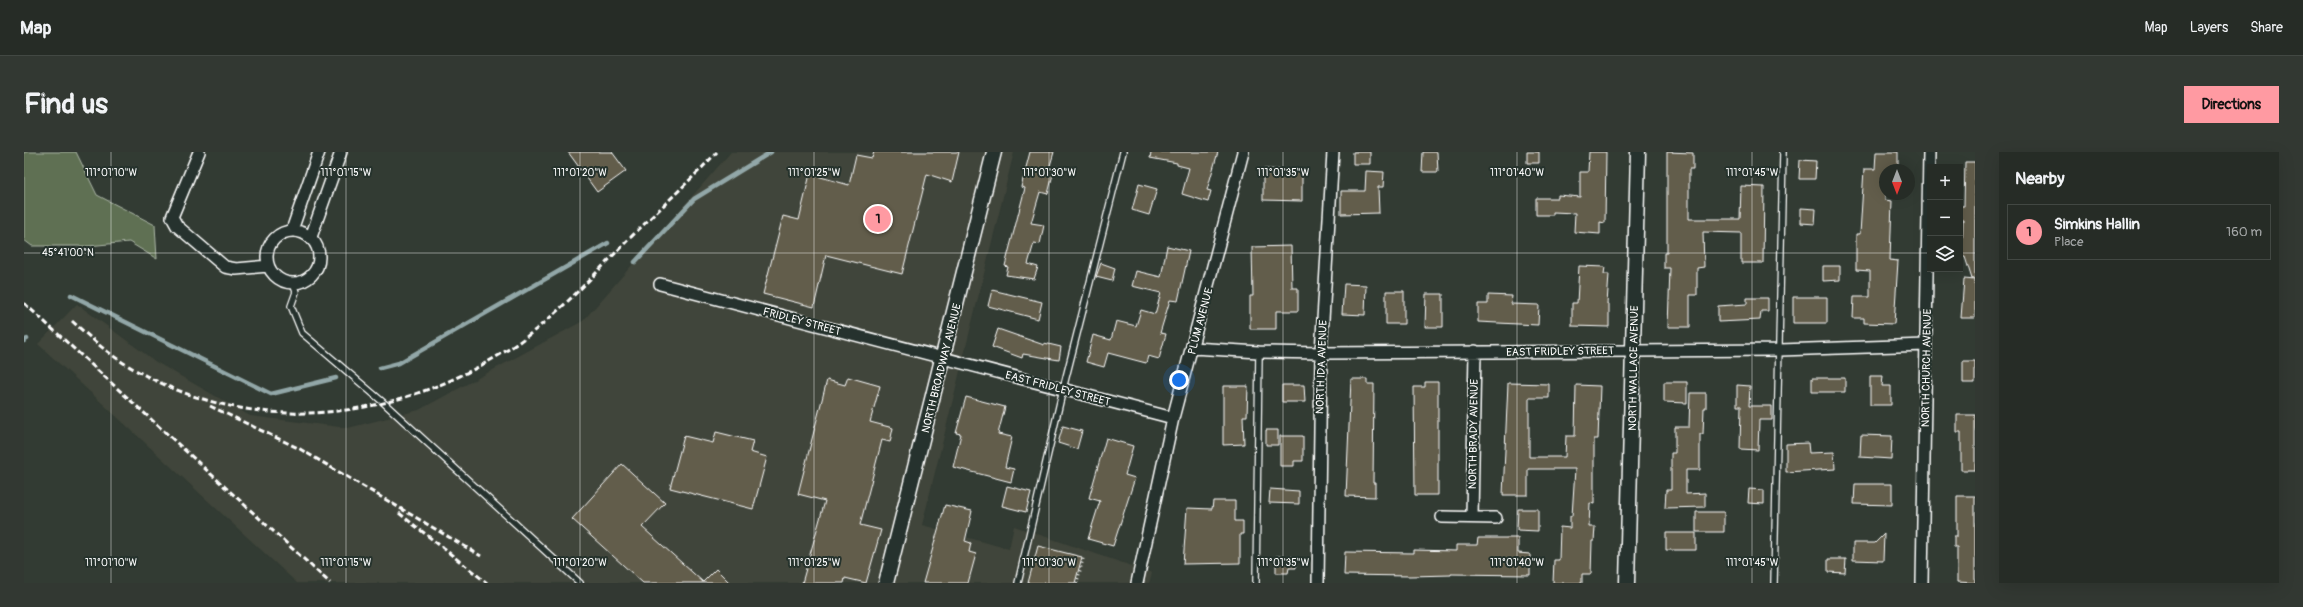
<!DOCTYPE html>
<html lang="en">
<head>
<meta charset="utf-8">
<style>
  :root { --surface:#262c26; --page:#323832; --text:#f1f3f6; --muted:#a4a7a7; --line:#424843; --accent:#ff9aa2 }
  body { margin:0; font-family:Pangolin,sans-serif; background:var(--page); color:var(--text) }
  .controls { position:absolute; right:12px; top:12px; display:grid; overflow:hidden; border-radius:0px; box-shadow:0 4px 16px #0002 }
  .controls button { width:36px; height:36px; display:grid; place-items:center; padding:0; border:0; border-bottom:1px solid var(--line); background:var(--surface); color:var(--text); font:20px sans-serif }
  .compass { position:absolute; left:1855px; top:12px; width:36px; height:36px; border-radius:50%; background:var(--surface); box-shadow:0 4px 16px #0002; rotate:180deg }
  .you { position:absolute; left:1155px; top:228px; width:14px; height:14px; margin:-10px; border:3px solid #fff; border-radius:50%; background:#1a73e8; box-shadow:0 0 0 6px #1a73e833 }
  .badge { display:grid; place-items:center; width:26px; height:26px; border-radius:50%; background:var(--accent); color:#111; font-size:13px; font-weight:700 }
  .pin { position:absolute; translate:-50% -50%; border:2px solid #fff; box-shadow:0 1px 4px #0006 }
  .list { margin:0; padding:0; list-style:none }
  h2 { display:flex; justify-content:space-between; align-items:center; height:52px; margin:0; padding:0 16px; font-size:17px }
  h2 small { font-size:13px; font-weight:400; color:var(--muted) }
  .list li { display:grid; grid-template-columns:26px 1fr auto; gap:12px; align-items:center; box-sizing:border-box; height:56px; margin:0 8px 8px; padding:0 8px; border:1px solid var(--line); border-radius:0px }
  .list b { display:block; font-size:15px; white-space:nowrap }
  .list p { margin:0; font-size:13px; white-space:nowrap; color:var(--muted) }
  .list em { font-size:13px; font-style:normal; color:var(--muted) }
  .icon { flex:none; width:22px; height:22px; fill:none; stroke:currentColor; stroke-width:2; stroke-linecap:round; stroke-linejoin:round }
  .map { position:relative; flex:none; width:1951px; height:431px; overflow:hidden; border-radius:0px }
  header { display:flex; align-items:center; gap:24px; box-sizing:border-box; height:56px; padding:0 20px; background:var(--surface); border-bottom:1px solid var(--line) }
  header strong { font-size:19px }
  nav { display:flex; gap:22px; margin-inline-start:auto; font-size:14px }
  .intro { display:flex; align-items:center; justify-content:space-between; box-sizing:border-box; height:96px; padding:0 24px }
  h1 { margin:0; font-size:28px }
  .button { padding:10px 18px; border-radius:0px; background:var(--accent); color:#111; font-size:14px; font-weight:700 }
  main { display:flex; gap:24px; padding:0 24px }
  aside { flex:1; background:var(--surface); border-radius:0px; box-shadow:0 4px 16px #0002 }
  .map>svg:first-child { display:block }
</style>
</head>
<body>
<header>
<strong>Map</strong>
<nav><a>Map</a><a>Layers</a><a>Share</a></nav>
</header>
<div class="intro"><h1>Find us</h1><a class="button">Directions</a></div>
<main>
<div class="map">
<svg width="1951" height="431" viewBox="0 0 1951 431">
  <rect width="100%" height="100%" fill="#323b33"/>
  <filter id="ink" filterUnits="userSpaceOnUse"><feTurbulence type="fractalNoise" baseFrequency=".025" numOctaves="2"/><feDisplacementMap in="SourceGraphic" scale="8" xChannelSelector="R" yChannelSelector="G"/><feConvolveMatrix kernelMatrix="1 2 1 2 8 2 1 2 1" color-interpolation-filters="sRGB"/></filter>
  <g filter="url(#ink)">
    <!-- built -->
    <path fill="#40453a" d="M707 0H990L898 373 985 397 990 374 1128 421 1125 431H273L14 192 53 152 132 210 226 264 324 276 395 258 559 169Z"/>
    <!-- green -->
    <path fill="#5e7053" stroke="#aeb8a9" d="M0 0H52L73 43 131 73 133 107 105 90 64 94H8L0 88Z"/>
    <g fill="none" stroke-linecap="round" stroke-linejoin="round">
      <!-- stream -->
      <path stroke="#92a7a8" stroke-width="4.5" d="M611 110 670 47 747 0
        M47 143 247 242 312 226
        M0 189 3 187
        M356 216 375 211 584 91"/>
    </g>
    <!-- building -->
    <path fill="#625d4b" stroke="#fff" d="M544 0H588L602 19 573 40Z
      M850 0H935L928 30 903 22 878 122 802 103 790 155 739 142 759 64 775 68 786 22 825 33 832 3 848 6Z
      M1006 0H1030L1025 17 1030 18 1024 42 1016 40 1007 71 1020 73 1016 92 1010 91 1004 112 1014 115 1010 127 982 123 984 115 981 114 1001 36 997 35Z
      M1127 0H1194L1183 38 1187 39 1184 50 1158 42 1165 16 1153 13V11L1126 6Z
      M1329 0H1346V12H1329Z
      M1399 0H1413L1414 20H1398Z
      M1503 0H1515V11H1503Z
      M1565 0H1582L1581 71 1576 70V82L1550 80 1551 61 1529 60V63H1512V46H1534V43L1556 45V20H1564Z
      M1643 0 1669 1V17H1665V67H1716L1717 34 1740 35 1739 111H1717V81L1679 80 1680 115 1673 116V143H1666V175H1644L1646 116H1640V101H1643Z
      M1852 0H1874V18H1861V48L1868 49 1866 108 1874 109 1870 172 1840 171V166H1829L1830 145H1846V119L1832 118V82H1836L1840 17H1851Z
      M1776 8 1792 9 1791 27H1775Z
      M1941 10H1951V127H1948L1941 105H1938L1939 68H1936V54H1940Z
      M1239 17 1278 18V49L1239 48Z
      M1342 19 1360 20 1359 35H1354L1355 61 1317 62V39H1341Z
      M1115 32 1133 37 1125 63 1108 58Z
      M1777 56 1792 57 1791 72 1777 71Z
      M1143 94 1165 99 1154 149 1146 148 1136 181 1142 182 1135 207 1124 204 1122 211 1084 201 1080 215 1062 210 1069 183 1087 188 1092 169 1112 174 1117 158 1131 162 1137 141 1108 134 1112 119 1137 125Z
      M1267 94 1268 136H1274V159H1252V177H1226V144H1229L1228 95Z
      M1077 111 1091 116 1088 129 1072 125Z
      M1555 114 1581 115 1580 122H1585L1583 152H1585V175L1548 174V151H1553Z
      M1799 114H1816V128L1799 129Z
      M1940 127 1951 128V166H1937Z
      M1320 132 1342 133 1341 163 1318 162Z
      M968 138 1018 150 1014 167 964 154Z
      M1362 139H1380V172H1362Z
      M1402 142H1419V175H1401Z
      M1464 143 1488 144 1487 152 1515 153 1514 173 1454 170V152H1464Z
      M1769 145H1803V171H1769Z
      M1723 146H1744V159H1737L1736 168 1694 170V154L1723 152Z
      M974 177 1020 193V191L1037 195 1035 208 999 202 998 206 968 195Z
      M1939 209H1951V231H1939Z
      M1846 224H1859L1858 234H1867V253H1846Z
      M824 225 856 234 846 270 869 276 866 290 858 288 836 373 857 378 842 431 821 426 820 431H778L801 349 774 342 803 228 821 233Z
      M1788 226H1821V240H1788Z
      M1327 227H1343V232H1350L1349 331H1351V345L1322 344Z
      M1401 230H1414V343H1391L1390 235H1401Z
      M1640 230H1663V251L1640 250Z
      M1484 231 1525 232V246H1505V305H1541L1542 284H1551L1552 233 1576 234 1574 287H1570V352L1566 351 1565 375H1571L1570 389H1568L1567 422H1558V431H1529L1530 408H1535L1536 375 1546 376V364H1548L1551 317H1504V343H1479Z
      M1258 233H1280L1281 250H1258Z
      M1713 233 1726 234 1725 254H1748V268H1735L1734 298 1716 297 1717 254H1713Z
      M1199 234H1224L1223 264H1219L1220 292 1199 293Z
      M1666 241H1682V256H1680L1679 282H1676V318H1662V342L1681 341V355L1641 356 1642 338H1647V301H1651V275H1665Z
      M942 245 981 255 974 282 988 285 981 315 990 317 987 330 929 315 937 282 932 281Z
      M1933 263H1951V318H1937V280H1933Z
      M1039 274 1058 279 1053 297 1034 291Z
      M1242 278H1254V293H1242Z
      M692 280 729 289 726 300 743 305 729 357 646 336 660 284 689 291Z
      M1837 283 1868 284 1867 307 1836 305Z
      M1256 284H1279V309H1270V314H1256Z
      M1082 286 1109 294 1101 323 1111 326 1089 394 1064 387 1076 349 1065 346Z
      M1784 291 1785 301 1810 300 1811 317 1762 320V292Z
      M598 312 641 351 618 375 679 430 692 417 706 431H619L548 367Z
      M1831 332H1868V353L1830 352Z
      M983 334 1007 340 1002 360 978 354Z
      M1246 337 1275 339V352L1245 351Z
      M1725 337 1740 338V352L1724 351Z
      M1933 344H1951V431L1933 430V395H1930V384H1933Z
      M1189 349H1211V369H1219V382H1216V411L1159 412 1163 356 1188 357Z
      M921 353 948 359 941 389 947 391 945 400 952 402 944 431H899Z
      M1494 357H1514V379L1493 378Z
      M1672 360H1700V380H1672Z
      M1642 381H1672V398H1642Z
      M1860 382 1859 409 1829 408V391H1851Z
      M1454 386H1494V401L1506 402V423L1427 422V423L1386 424 1320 423 1321 400 1389 401V398L1432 399V393H1453Z
      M1014 394 1058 405 1051 431H1004Z
      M1252 404 1272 405V416H1265L1264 421H1252Z
      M1804 407H1822L1821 421 1804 420Z"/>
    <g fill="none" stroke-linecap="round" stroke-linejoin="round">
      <defs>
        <path id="service" d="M269 131 272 140 267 154 278 181 360 251 556 431
          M994 431 1039 237 1099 0
          M1232 431 1235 200
          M1750 431 1759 0"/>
        <path id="minor" d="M175 0 148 65 153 74 201 115 212 117 244 114
          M268 78 295 0
          M243 105a26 26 0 1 1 52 0a26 26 0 1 1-52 0Z
          M287 85 317 0
          M636 132 1149 266
          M1169 196 1235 200 1297 201 1756 198 1902 193
          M1418 365 1472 366
          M1448 365 1451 199
          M1113 431 1149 266 1219 0
          M1294 431 1297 201 1309 0
          M1898 431 1905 0"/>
        <path id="tertiary" d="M862 431 970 0
          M1603 431 1614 0"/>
      </defs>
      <!-- service casing -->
      <use href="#service" stroke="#fff" stroke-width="8"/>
      <!-- minor casing -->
      <use href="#minor" stroke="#fff" stroke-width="14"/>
      <!-- tertiary casing -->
      <use href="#tertiary" stroke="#fff" stroke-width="17"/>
      <!-- path -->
      <path stroke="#fff" stroke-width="2.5" stroke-dasharray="1 3" stroke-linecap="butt" d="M1053 431 1060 404"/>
      <!-- service -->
      <use href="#service" stroke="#26332d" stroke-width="5.5"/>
      <!-- minor -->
      <use href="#minor" stroke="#26332d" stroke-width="11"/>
      <!-- tertiary -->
      <use href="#tertiary" stroke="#26332d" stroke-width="14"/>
      <!-- rail -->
      <path stroke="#fff" stroke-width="3" stroke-dasharray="6 3" stroke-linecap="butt" d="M0 151 306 431
        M48 169C67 186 85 203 108 216 229 287 373 270 488 195 531 166 567 126 603 89 633 59 664 31 693 0
        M186 254 276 297 457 404
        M375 361 463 431"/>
    </g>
  </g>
  <!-- ticks -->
  <path fill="none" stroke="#fff" stroke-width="1" stroke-opacity="0.45" d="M87 0V431M322 0V431M556 0V431M790 0V431M1025 0V431M1259 0V431M1493 0V431M1728 0V431M0 101H1906M1936 101H1951"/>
  <g text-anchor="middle" stroke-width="4" stroke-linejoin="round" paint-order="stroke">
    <!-- street labels -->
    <g font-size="11" fill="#fff" stroke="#26332d">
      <text transform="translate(778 169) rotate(15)" y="4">FRIDLEY STREET</text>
      <text transform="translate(1176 169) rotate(-75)" y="4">PLUM AVENUE</text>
      <text transform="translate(1536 199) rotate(-1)" y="4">EAST FRIDLEY STREET</text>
      <text transform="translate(1297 215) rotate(-88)" y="4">NORTH IDA AVENUE</text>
      <text transform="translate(917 216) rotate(-76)" y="4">NORTH BROADWAY AVENUE</text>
      <text transform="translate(1609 216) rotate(-89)" y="4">NORTH WALLACE AVENUE</text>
      <text transform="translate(1902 216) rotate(-89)" y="4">NORTH CHURCH AVENUE</text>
      <text transform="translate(1034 236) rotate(15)" y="4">EAST FRIDLEY STREET</text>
      <text transform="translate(1449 282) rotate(-89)" y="4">NORTH BRADY AVENUE</text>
    </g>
  </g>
  <g font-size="10" text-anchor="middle" fill="#fff" stroke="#26332d" stroke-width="4" stroke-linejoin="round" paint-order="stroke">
    <text x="87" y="24">111°01'10"W</text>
    <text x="322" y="24">111°01'15"W</text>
    <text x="556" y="24">111°01'20"W</text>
    <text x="790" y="24">111°01'25"W</text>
    <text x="1025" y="24">111°01'30"W</text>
    <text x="1259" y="24">111°01'35"W</text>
    <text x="1493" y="24">111°01'40"W</text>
    <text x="1728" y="24">111°01'45"W</text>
    <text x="44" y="104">45°41'00"N</text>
    <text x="87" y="414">111°01'10"W</text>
    <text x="322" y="414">111°01'15"W</text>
    <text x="556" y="414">111°01'20"W</text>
    <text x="790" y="414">111°01'25"W</text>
    <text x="1025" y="414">111°01'30"W</text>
    <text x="1259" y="414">111°01'35"W</text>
    <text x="1493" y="414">111°01'40"W</text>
    <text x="1728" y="414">111°01'45"W</text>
  </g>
</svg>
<div class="controls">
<button>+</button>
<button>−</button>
<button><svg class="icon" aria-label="layers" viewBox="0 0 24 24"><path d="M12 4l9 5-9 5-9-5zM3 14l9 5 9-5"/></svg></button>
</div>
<svg class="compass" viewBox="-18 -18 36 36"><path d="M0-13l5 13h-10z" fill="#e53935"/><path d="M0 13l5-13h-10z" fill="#a4a7a7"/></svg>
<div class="you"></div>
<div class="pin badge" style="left:854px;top:67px">1</div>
</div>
<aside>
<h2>Nearby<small></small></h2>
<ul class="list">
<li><span class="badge">1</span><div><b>Simkins Hallin</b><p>Place</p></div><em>160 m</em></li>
</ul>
</aside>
</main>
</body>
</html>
